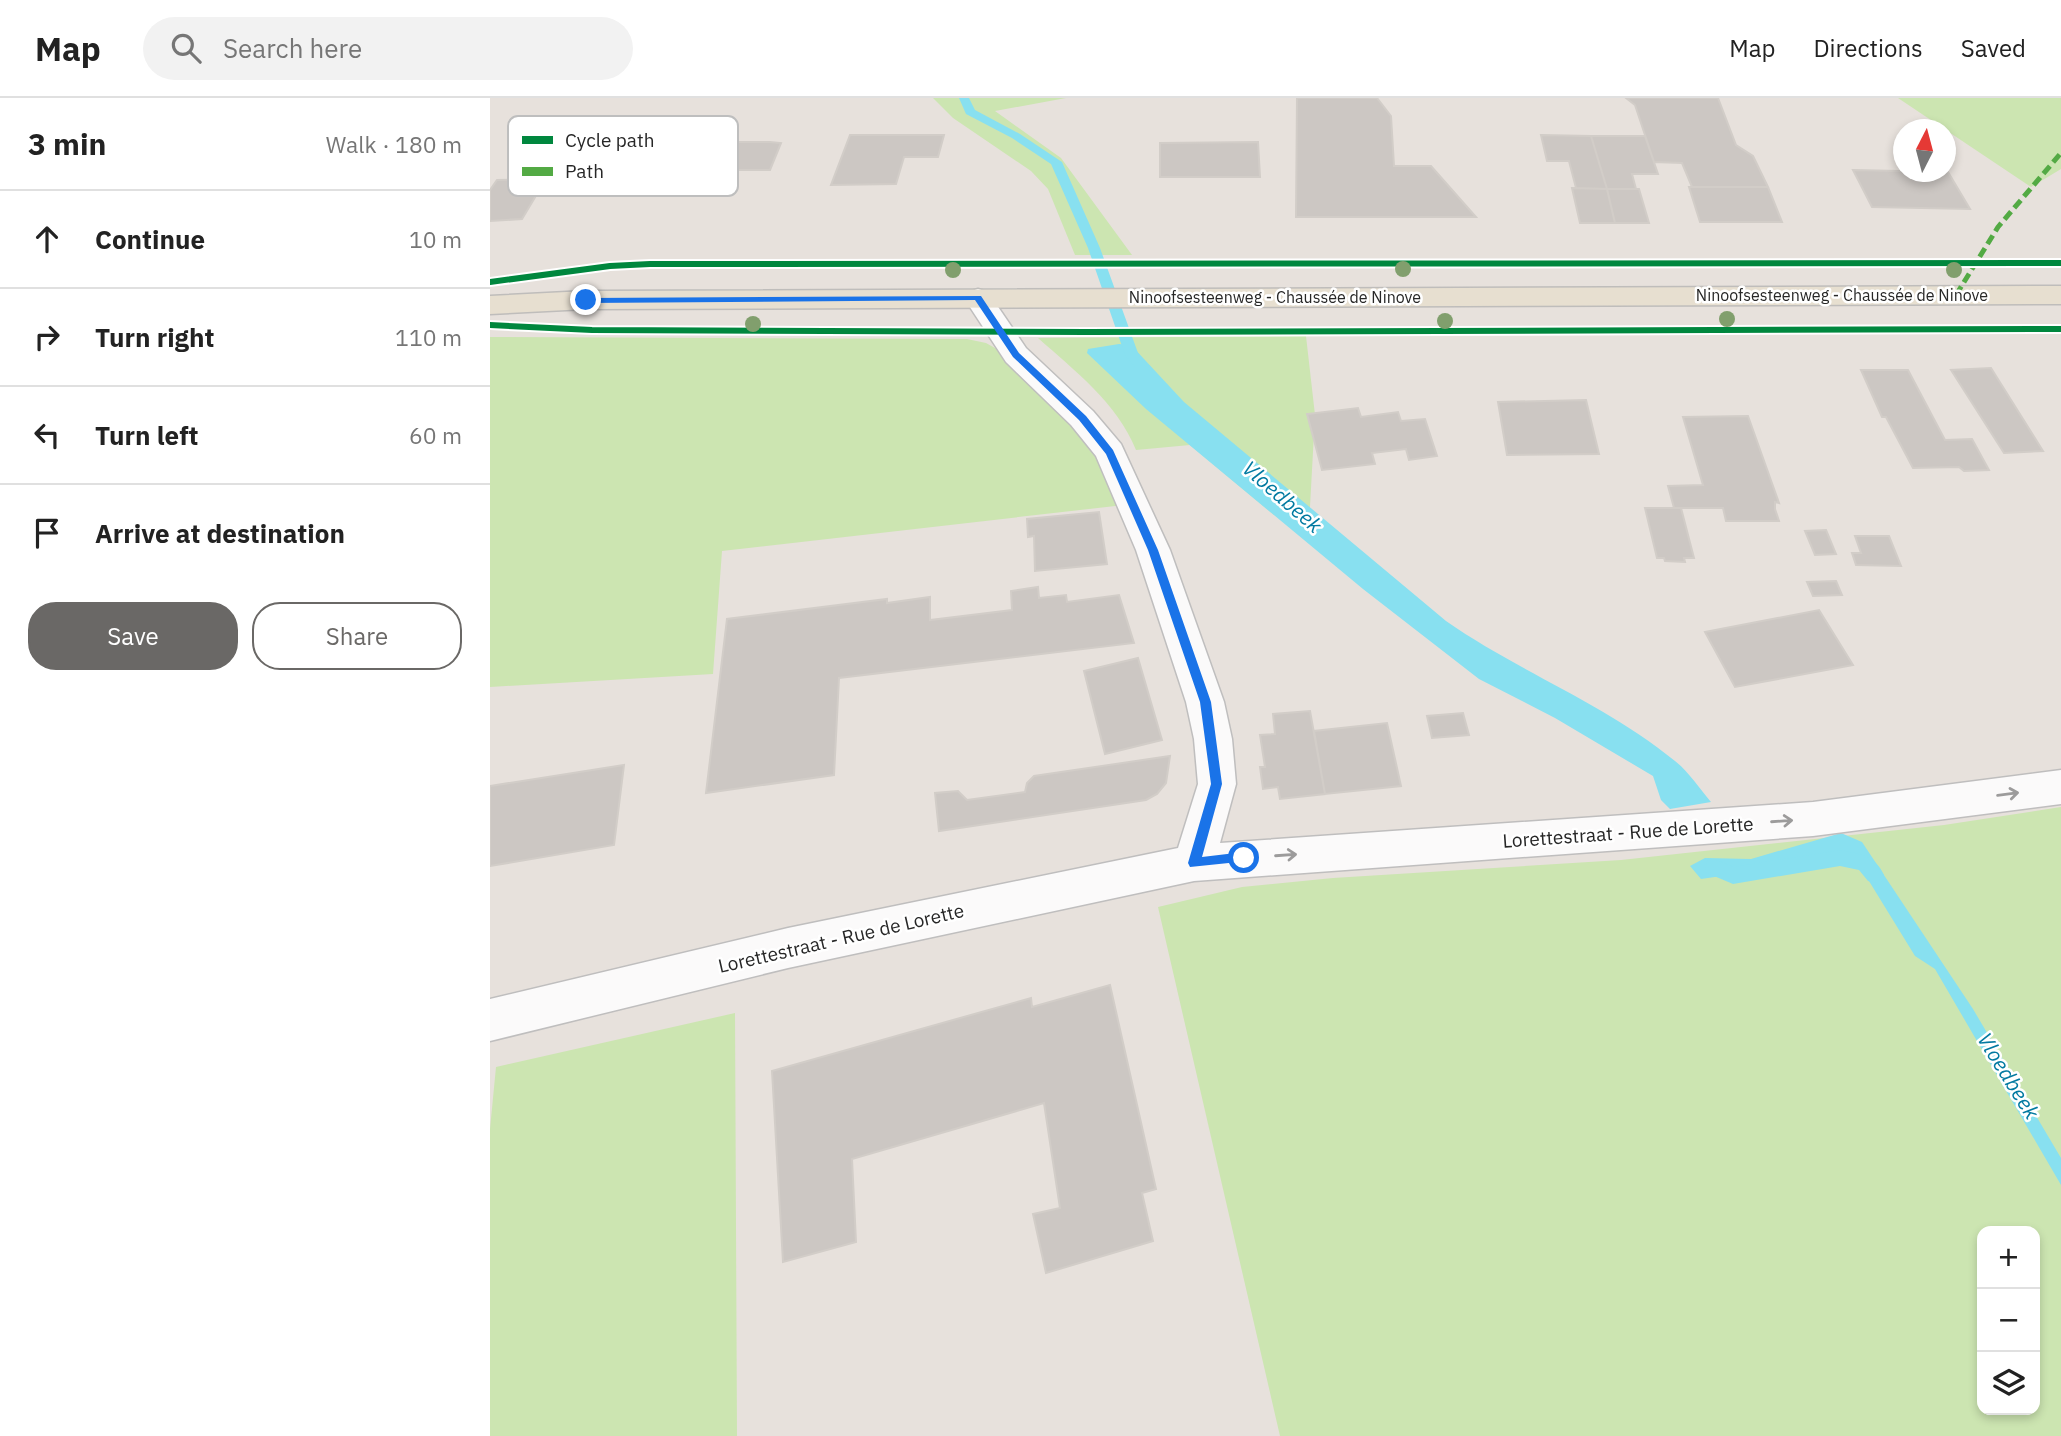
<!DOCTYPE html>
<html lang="en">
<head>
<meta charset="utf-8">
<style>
  :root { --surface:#fff; --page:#f2f2f2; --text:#222; --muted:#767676; --line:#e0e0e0; --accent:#6a6866 }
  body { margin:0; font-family:"IBM Plex Sans",sans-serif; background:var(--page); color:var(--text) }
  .controls { position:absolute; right:21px; bottom:21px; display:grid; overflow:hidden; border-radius:14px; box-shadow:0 4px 10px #0003 }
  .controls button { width:63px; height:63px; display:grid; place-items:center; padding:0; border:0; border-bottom:2px solid var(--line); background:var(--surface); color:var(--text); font:35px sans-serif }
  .compass { position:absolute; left:1403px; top:21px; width:63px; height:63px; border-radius:50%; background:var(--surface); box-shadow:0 4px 10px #0003; rotate:6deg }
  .stop { position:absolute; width:21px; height:21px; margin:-16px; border:5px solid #1a73e8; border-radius:50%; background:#fff }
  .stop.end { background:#1a73e8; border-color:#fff; box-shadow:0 2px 7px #0008 }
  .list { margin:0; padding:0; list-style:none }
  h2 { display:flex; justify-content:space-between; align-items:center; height:91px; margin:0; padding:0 28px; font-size:30px }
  h2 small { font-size:23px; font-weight:400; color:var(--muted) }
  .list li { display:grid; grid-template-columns:46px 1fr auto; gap:21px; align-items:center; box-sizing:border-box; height:98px; padding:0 28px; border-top:2px solid var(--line) }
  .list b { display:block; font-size:26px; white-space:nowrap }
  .list em { font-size:23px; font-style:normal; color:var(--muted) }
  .actions { display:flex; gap:14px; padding:21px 28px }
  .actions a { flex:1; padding:16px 0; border:2px solid var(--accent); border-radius:28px; text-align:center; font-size:24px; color:var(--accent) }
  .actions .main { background:var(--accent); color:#fff }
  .icon { flex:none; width:38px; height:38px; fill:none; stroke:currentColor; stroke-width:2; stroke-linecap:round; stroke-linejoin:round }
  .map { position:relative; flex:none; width:1571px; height:1338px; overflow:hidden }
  header { display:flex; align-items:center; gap:42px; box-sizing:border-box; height:98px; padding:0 35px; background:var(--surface); border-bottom:2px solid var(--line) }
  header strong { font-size:33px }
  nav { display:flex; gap:38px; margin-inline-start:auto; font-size:24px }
  .search { width:490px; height:63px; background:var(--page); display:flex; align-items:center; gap:18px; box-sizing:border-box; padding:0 24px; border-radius:38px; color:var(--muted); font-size:26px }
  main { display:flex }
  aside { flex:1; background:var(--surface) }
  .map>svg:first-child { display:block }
</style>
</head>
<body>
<header>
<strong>Map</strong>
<div class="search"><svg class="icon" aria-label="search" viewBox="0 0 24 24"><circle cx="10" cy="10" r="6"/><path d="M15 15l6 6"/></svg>Search here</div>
<nav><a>Map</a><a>Directions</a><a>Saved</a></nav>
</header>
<main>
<aside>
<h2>3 min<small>Walk · 180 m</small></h2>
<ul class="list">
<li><svg class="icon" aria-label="ahead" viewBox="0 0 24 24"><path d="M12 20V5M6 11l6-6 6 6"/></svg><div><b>Continue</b></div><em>10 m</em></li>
<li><svg class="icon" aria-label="right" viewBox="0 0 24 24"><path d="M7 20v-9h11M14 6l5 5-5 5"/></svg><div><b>Turn right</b></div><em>110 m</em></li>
<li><svg class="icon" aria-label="left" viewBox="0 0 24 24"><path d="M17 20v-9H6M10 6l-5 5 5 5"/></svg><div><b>Turn left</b></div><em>60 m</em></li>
<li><svg class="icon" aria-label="arrive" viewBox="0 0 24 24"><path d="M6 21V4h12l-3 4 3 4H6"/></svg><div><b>Arrive at destination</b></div></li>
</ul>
<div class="actions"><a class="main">Save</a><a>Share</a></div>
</aside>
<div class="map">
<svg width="1571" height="1338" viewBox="0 0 1571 1338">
  <rect width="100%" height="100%" fill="#e7e1dc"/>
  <!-- green -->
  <path fill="#cce5b1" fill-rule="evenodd" d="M443 0H576L505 13 571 60 642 157H585L558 91 541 73 463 20Z
    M1408 0H1571V71L1541 89Z
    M816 238 825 317 819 427 784 417 700 347 646 352C627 305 585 273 548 240Z
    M0 239 477 241 496 245 514 255 606 348 634 407 232 453 223 576 0 589Z
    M1571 709V1338H790L668 809 752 789 843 780 1131 762 1454 727ZM1492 1133H1545V1312H1492Z
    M245 915 247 1338H0V1031L6 969Z"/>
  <!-- water -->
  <path fill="#88e0f0" d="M629 246 641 247 694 304 956 523C1029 574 1116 606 1185 663 1199 674 1209 690 1221 704L1180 711 1171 702 1163 678 1065 620 989 581 873 491 656 311 597 255 598 251Z
    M1351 735 1372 744 1483 911 1571 1060V1087L1445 871 1425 858 1363 757 1343 756 1287 770 1211 781 1200 768 1215 760 1261 761Z"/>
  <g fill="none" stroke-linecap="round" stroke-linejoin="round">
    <!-- stream -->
    <path fill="#88e0f0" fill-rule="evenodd" d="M469 0H479L485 12 530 36 572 64 610 150 648 255 657 266 655 269H645L635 257 598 150 561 66 522 40 476 16Z
      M1350 752C1369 756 1385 757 1394 777L1392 783 1385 785 1378 783 1369 772 1350 768 1243 786 1217 775 1215 769 1217 763 1224 761 1244 769Z"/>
  </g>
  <!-- building -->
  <path fill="#ccc7c3" stroke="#d2cdc8" stroke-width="2" d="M807 0H887L901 18 904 68H941L986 119H806Z
    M1136 0H1228L1246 47 1263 58 1278 89H1202L1192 65 1164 64 1145 7Z
    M360 37H454L448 59H414L406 86 341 87Z
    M1051 37 1101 38 1117 91 1086 90 1079 63H1057Z
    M1101 38H1155L1168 76H1142L1146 91H1117Z
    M214 44H280L291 45 280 72H236L230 84H195L198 77H183L197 51H211Z
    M768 44 770 79H670V45Z
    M1363 72 1458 74 1480 111 1382 109Z
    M56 81 32 121 0 123V92L7 82Z
    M1199 89H1278L1292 124H1210Z
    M1082 90 1117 91 1125 125H1090Z
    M1117 91H1149L1159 125H1125Z
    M1501 270 1553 353 1514 355 1461 272Z
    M1371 272H1418L1455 342 1482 341 1499 372 1474 373 1469 369 1423 370 1396 319H1392Z
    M1096 302 1109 356 1017 357 1008 304Z
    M868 310 871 319 908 314 911 323 935 321 947 358 919 362 916 351 882 355 885 366 832 372 817 316Z
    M1258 318 1289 405 1285 404V411L1289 423H1236L1233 410H1184L1178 388 1213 387 1193 319Z
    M1155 410H1191L1204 460H1194L1195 464 1175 463 1174 460H1167Z
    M609 414 617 466 545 473 544 438 538 439 537 421Z
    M1336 432 1346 456 1325 457 1315 433Z
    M1365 438H1399L1411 468 1366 467 1362 455H1371Z
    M1346 483 1352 497 1323 498 1317 484Z
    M548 489 549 500 576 497 577 504 629 497 644 545 349 580 344 677 216 695 237 521 397 501V505L440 499V522L522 512 521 493Z
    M1329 512 1363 567 1245 589 1215 534Z
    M648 560 672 642 615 656 594 573Z
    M820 613 835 696 790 701 788 689 773 691 770 669H775L770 637 785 636 783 616Z
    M973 615 979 637 942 640 937 618Z
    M897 625 911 688 835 696 824 633Z
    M680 658 676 685 667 696 656 702 449 733 445 695 468 693 477 702 535 694 537 685 544 678Z
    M134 667 124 747 0 768V688Z
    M620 887 666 1091 652 1095 663 1143 556 1175 543 1116 570 1110 554 1005 362 1061 366 1144 293 1164 282 973 541 900 542 909Z"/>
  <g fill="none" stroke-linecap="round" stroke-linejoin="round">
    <defs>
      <path id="minor" d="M488 191 498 194 536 250 603 313 631 346 680 452 734 604 742 641 746 686 730 745 1323 704 1571 672V706L1323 738 704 783 298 870 0 943V901L298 830 688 750 708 686 704 641 696 604 646 452 606 358 581 327 516 264 474 200 478 194Z"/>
      <path id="major" d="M1571 188V206L96 211 0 216V198L96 193Z"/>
    </defs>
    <!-- minor casing -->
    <use href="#minor" stroke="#bfbebe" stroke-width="3"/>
    <!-- major casing -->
    <use href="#major" stroke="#bfbdbb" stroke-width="3"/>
    <!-- minor -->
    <use href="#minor" fill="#fbfafa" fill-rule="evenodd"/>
    <!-- major -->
    <use href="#major" fill="#e7dfd0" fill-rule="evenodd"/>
    <!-- quiet -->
    <path stroke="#53aa44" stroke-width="5" stroke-dasharray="10 5" stroke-linecap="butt" d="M1466 197 1508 129 1571 55"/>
    <defs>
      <path id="cycleway" d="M0 184 120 168 160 166 1571 165
        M0 227 102 232 597 234 1571 231"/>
    </defs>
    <!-- cycleway casing -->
    <use href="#cycleway" stroke="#fff" stroke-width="10"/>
    <!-- cycleway -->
    <use href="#cycleway" stroke="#00873e" stroke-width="6"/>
  </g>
  <!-- trees -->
  <g fill="#819f6d">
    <circle cx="913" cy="171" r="8"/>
    <circle cx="463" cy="172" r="8"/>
    <circle cx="1464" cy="172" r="8"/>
    <circle cx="1237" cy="221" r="8"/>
    <circle cx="955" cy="223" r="8"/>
    <circle cx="263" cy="226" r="8"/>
  </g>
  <!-- one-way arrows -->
  <defs><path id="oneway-shaft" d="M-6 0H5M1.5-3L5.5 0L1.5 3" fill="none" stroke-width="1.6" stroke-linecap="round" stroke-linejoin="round" transform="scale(1.75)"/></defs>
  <g stroke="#9c9b9b">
    <use href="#oneway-shaft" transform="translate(1518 696) rotate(-7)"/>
    <use href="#oneway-shaft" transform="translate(1292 723) rotate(-4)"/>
    <use href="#oneway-shaft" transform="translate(796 757) rotate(-4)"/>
  </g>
  <!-- route -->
  <path fill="#1a73e8" d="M491 198 529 255 596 318 623 352 668 452 721 604 732 686 712 759 754 754 760 760 758 763 700 769 698 765 721 686 710 604 658 452 616 356 589 322 523 259 485 202 96 205 92 202 96 200Z"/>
  <g text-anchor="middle" stroke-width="5" stroke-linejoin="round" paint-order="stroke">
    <!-- far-street labels -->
    <g font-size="16" fill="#272727" stroke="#fff">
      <text x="1352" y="203">Ninoofsesteenweg - Chaussée de Ninove</text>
      <text x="785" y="205">Ninoofsesteenweg - Chaussée de Ninove</text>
    </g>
    <!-- street labels -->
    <g font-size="19" fill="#272727" stroke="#fff">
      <text transform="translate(1138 734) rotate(-4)" y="7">Lorettestraat - Rue de Lorette</text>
      <text transform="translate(351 840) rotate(-13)" y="7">Lorettestraat - Rue de Lorette</text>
    </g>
    <!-- water labels -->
    <g font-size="21" font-style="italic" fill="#027aa1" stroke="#fff">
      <text transform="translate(792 399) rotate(41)" y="7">Vloedbeek</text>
      <text transform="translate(1518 978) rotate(58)" y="7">Vloedbeek</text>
    </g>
  </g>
  <!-- legend -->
  <rect x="18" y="18" width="230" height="80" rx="10" fill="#fff" stroke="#bebebe" stroke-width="2"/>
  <rect x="32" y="38" width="31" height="8" fill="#00873e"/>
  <rect x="32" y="69" width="31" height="9" fill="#53aa44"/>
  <g font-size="19" fill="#272727">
    <text x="75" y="49">Cycle path</text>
    <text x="75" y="80">Path</text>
  </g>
</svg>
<div class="controls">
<button>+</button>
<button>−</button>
<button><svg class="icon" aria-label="layers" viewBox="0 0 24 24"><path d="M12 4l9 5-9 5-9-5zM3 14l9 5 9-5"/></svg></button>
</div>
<svg class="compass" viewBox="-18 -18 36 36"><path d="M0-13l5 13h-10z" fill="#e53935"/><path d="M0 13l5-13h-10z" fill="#767676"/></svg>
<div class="stop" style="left:754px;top:760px"></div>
<div class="stop end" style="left:96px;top:202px"></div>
</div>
</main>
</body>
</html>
